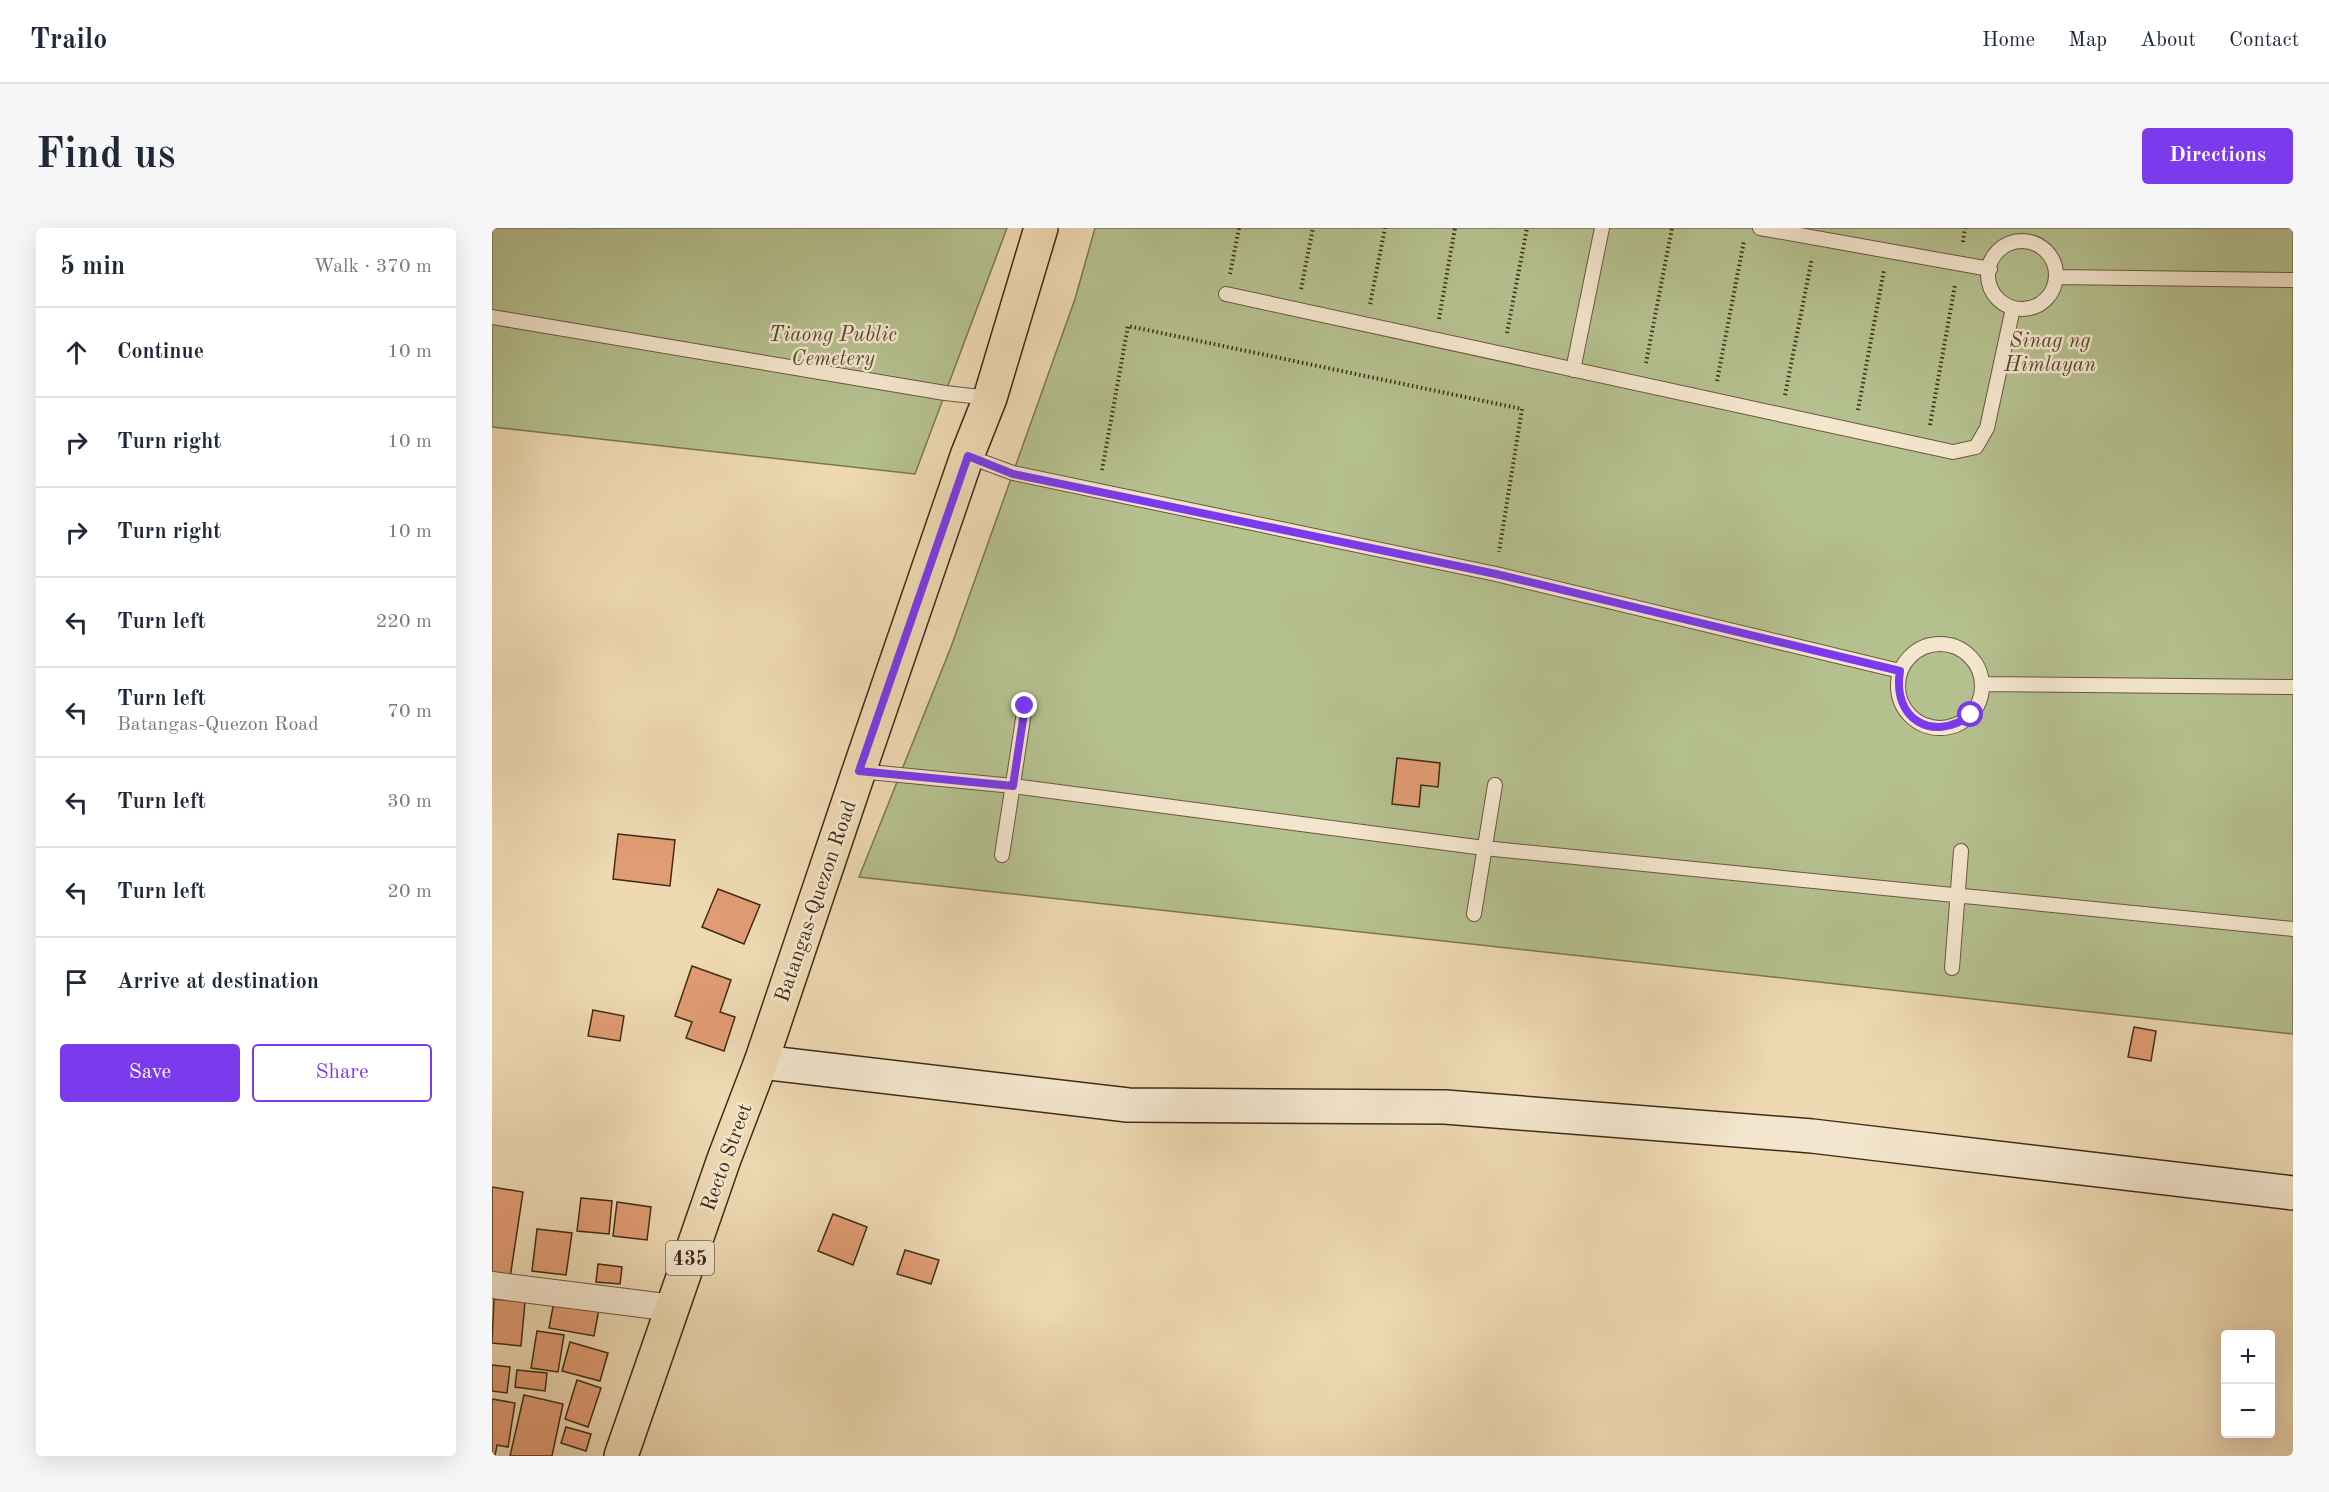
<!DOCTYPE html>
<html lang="en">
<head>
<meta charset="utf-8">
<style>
  :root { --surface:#fff; --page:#f6f6f7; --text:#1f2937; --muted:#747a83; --line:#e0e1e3; --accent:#7c3aed }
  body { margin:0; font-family:"Old Standard TT",serif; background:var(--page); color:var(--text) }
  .controls { position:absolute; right:18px; bottom:18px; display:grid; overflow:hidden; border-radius:6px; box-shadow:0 6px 24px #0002 }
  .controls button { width:54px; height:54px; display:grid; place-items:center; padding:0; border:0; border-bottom:2px solid var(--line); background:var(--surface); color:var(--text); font:30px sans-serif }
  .stop { position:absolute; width:18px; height:18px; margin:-14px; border:4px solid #7c3aed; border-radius:50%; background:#fff }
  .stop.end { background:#7c3aed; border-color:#fff; box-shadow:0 2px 6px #0008 }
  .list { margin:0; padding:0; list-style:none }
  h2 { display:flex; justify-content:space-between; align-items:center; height:78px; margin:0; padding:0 24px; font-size:26px }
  h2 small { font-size:20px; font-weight:400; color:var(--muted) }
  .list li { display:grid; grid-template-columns:39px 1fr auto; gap:18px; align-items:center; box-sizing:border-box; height:90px; padding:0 24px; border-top:2px solid var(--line) }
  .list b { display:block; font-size:22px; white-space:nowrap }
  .list p { margin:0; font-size:20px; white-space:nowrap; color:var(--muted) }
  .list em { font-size:20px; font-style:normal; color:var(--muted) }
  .actions { display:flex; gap:12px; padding:18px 24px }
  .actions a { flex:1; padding:14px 0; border:2px solid var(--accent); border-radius:6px; text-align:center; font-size:21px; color:var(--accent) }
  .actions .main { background:var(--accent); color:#fff }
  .icon { flex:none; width:33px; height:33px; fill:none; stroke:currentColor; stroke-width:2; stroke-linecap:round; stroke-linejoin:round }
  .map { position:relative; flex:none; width:1801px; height:1228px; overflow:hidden; border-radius:6px }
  header { display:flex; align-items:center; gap:36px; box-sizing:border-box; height:84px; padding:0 30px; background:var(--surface); border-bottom:2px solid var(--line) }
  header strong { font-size:28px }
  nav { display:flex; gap:33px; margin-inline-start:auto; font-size:21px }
  .intro { display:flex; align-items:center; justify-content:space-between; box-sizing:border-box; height:144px; padding:0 36px }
  h1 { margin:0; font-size:42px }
  .button { padding:15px 27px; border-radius:6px; background:var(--accent); color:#fff; font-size:21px; font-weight:700 }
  main { display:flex; gap:36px; padding:0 36px }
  aside { flex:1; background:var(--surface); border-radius:6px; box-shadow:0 6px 24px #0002 }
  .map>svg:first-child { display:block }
</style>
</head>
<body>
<header>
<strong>Trailo</strong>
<nav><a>Home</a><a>Map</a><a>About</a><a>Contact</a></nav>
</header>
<div class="intro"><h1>Find us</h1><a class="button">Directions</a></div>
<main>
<aside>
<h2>5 min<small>Walk · 370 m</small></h2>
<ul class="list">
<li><svg class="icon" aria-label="ahead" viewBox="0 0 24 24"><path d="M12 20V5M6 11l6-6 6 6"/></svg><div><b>Continue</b></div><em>10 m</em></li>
<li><svg class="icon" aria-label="right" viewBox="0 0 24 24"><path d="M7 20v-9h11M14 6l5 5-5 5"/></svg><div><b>Turn right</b></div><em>10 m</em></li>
<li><svg class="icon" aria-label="right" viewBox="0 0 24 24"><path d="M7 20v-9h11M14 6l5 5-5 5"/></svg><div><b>Turn right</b></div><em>10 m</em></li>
<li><svg class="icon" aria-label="left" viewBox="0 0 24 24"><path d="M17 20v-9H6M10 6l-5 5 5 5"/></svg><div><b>Turn left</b></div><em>220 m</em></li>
<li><svg class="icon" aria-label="left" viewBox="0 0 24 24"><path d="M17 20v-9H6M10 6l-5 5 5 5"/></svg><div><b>Turn left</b><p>Batangas-Quezon Road</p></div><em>70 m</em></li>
<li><svg class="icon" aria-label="left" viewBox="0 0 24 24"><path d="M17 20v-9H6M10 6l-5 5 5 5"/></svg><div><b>Turn left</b></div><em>30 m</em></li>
<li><svg class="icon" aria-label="left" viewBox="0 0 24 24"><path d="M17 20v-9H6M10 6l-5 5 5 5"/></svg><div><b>Turn left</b></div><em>20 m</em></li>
<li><svg class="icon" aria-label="arrive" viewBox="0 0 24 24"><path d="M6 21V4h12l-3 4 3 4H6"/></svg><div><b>Arrive at destination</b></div></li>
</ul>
<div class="actions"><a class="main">Save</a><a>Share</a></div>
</aside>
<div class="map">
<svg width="1801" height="1228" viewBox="0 0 1801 1228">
  <rect width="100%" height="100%" fill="#eed9b3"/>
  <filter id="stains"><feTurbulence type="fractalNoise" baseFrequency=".00333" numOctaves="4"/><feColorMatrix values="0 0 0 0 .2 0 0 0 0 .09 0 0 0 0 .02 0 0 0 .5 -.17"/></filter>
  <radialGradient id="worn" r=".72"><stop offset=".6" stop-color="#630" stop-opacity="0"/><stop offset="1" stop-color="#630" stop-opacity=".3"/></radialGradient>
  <!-- green -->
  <path fill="#b5c08f" stroke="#7a7653" stroke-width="1.5" d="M0 0H515L423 246 0 199Z
    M603 0H1801V806L367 649 459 419 583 71Z"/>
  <!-- building -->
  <path fill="#e29c73" stroke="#3f2c17" stroke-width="1.5" d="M905 530 948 535 946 559 929 557 927 579 900 576Z
    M126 606 183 612 178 658 121 651Z
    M226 661 268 677 252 716 210 699Z
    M200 738 239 752 228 784 243 789 232 823 194 810 200 794 183 788Z
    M101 782 132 788 128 813 96 808Z
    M1642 799 1664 803 1659 833 1636 829Z
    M0 959 31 964 18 1050 0 1047Z
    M89 970 120 973 117 1006 85 1003Z
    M125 974 159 979 155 1012 121 1008Z
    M341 986 375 999 361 1037 326 1023Z
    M45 1001 80 1005 74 1047 40 1043Z
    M413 1022 447 1032 439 1056 405 1046Z
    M106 1036 130 1039 128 1056 104 1054Z
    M2 1071 33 1074 29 1118 0 1115Z
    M62 1073 107 1081 102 1108 57 1100Z
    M45 1103 72 1107 66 1144 39 1140Z
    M78 1114 116 1125 108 1153 70 1143Z
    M0 1137 18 1139 15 1165 0 1163Z
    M25 1142 55 1145 53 1163 23 1159Z
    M85 1152 109 1160 96 1199 73 1191Z
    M32 1167 71 1176 60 1228H18Z
    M0 1171 23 1175 16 1219 5 1217 3 1228H0Z
    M74 1199 99 1206 94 1223 69 1215Z"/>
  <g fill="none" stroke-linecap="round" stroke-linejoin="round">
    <defs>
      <path id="lane" d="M1268 0 1498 41
        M1496 47a34 34 0 1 1 68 0a34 34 0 1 1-68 0Z
        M1565 49 1801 52
        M734 66 1461 224 1484 219 1495 200 1521 80
        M0 89 453 165 498 170
        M1081 142 1110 0
        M475 228 521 245 1004 346 1408 443
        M1406 458a42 42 0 1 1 84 0a42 42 0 1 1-84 0Z
        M1490 456 1801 459
        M367 543 521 558 992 620 1801 701
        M510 627 533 478
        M982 686 1003 557
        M1460 740 1469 623"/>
      <path id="street" d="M0 1057 181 1080"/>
      <path id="secondary" d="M269 834 636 877 953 879 1320 908 1801 965"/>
      <path id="primary" d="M129 1228 232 931 269 834 367 543 475 228 498 170 549 0"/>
    </defs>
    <!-- lane casing -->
    <use href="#lane" stroke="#6b573e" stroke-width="16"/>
    <!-- street casing -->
    <use href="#street" stroke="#6b573e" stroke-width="28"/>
    <!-- secondary casing -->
    <use href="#secondary" stroke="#3f2c17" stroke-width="36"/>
    <!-- primary casing -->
    <use href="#primary" stroke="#3f2c17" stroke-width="36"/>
    <!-- path -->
    <path stroke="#3f2c17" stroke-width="4" stroke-dasharray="1.5 3" stroke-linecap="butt" d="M1471 14 1473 0
      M738 46 747 0
      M809 61 821 0
      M878 76 893 0
      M947 91 963 0
      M1015 105 1035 0
      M1154 135 1180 0
      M1225 153 1252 13
      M1293 167 1320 30
      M1366 182 1392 42
      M1438 197 1463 57
      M610 242 636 98 1030 181 1007 324"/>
    <!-- lane -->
    <use href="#lane" stroke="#f4e6ce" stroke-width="14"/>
    <!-- street -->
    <use href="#street" stroke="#f4e6ce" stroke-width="26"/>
    <!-- secondary -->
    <use href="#secondary" stroke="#f4e6ce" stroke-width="33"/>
    <!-- primary -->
    <use href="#primary" stroke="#eed9b3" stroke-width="33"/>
  </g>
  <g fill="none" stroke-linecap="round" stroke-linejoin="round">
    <!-- route -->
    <path stroke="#7c3aed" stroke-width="8" d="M533 478 521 558 367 543 476 228 521 246 1004 346 1408 443C1400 491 1440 515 1479 487"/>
  </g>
  <g text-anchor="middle" stroke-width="5" stroke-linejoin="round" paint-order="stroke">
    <!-- shield labels -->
    <rect fill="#f4e6ce" stroke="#75644e" stroke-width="1.5" x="174" y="1013" width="48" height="34" rx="4.5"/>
    <g font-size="20" font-weight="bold" fill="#3f2c17">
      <text x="198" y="1037">435</text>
    </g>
    <!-- park labels -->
    <g font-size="21" font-style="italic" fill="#574a2f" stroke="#f4e6ce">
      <text x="341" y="113">Tiaong Public<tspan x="341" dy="24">Cemetery</tspan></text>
      <text x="1558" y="119">Sinag ng<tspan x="1558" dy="24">Himlayan</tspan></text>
    </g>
    <!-- street labels -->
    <g font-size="21" fill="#3f2c17" stroke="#f4e6ce">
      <text transform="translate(323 673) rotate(-71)" y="7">Batangas-Quezon Road</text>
      <text transform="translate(234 929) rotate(-70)" y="7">Recto Street</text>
    </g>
  </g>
  <rect width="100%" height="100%" filter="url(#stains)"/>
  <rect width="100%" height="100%" fill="url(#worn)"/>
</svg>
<div class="controls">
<button>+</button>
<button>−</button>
</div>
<div class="stop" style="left:1479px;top:487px"></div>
<div class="stop end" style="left:533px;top:478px"></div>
</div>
</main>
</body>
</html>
